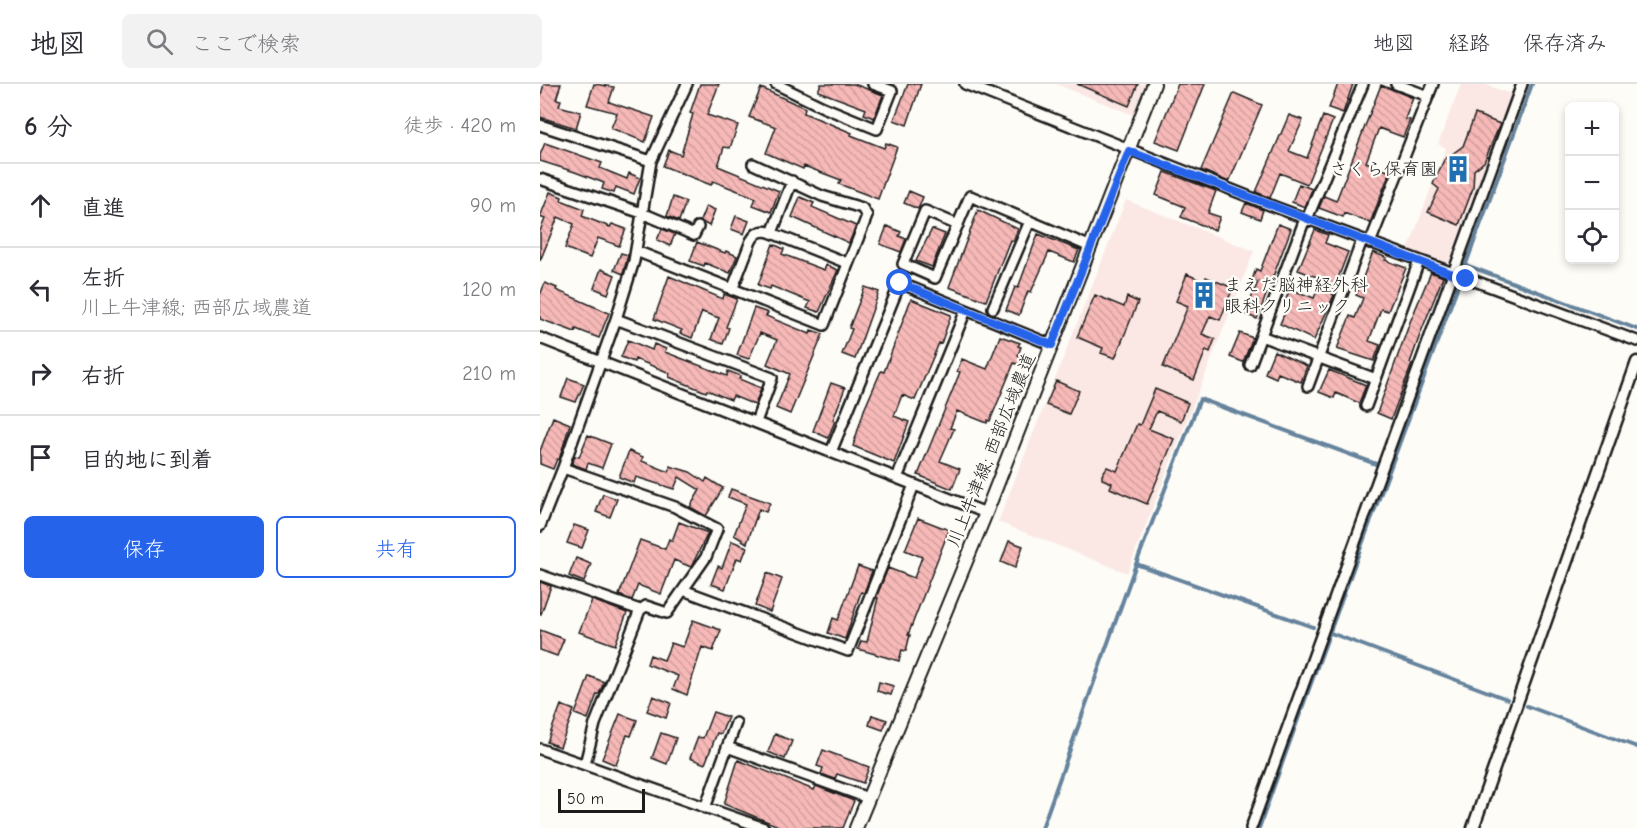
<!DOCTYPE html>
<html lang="ja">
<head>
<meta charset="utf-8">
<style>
  :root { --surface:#fff; --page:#f2f2f3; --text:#2b2b33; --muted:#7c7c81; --line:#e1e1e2; --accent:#2563eb }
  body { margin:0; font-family:"Comic Neue","Klee One",sans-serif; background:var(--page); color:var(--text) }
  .controls { position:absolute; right:18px; top:18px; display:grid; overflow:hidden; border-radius:9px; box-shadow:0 3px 9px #0003 }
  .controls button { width:54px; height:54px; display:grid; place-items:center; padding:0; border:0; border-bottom:2px solid var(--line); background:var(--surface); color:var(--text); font:30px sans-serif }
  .scale { position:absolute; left:18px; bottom:15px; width:87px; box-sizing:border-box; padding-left:6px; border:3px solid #1c1c1c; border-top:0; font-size:16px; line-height:21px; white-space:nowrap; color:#1c1c1c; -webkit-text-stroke:4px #fdfcf7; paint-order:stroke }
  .stop { position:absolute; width:18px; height:18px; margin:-14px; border:4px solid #2563eb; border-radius:50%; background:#fff }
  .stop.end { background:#2563eb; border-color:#fff; box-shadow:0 2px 6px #0008 }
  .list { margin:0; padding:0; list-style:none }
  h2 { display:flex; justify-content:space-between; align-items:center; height:78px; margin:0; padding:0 24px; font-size:26px }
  h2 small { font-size:20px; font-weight:400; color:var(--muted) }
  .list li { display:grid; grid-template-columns:39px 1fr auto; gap:18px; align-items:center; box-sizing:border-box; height:84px; padding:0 24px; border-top:2px solid var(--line) }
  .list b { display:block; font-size:22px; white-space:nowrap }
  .list p { margin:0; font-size:20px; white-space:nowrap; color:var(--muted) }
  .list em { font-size:20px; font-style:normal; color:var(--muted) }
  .actions { display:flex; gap:12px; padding:18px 24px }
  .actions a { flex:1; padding:14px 0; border:2px solid var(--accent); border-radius:9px; text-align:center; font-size:21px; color:var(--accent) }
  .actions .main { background:var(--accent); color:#fff }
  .icon { flex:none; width:33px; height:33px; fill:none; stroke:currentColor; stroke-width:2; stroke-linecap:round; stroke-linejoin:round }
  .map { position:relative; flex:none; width:1097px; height:744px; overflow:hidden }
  header { display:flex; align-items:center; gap:36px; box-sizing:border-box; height:84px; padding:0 30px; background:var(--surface); border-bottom:2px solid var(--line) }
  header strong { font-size:28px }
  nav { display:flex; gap:33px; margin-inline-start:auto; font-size:21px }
  .search { width:420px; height:54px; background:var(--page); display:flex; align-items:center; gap:15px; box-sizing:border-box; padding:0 21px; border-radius:9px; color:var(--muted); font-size:22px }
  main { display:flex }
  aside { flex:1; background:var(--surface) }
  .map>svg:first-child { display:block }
</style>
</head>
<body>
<header>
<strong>地図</strong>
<div class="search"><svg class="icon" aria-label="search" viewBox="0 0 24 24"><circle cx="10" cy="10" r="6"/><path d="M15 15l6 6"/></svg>ここで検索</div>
<nav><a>地図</a><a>経路</a><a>保存済み</a></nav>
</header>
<main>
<aside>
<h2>6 分<small>徒歩 · 420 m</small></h2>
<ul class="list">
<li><svg class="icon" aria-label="ahead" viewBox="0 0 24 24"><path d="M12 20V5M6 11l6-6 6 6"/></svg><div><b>直進</b></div><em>90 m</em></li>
<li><svg class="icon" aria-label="left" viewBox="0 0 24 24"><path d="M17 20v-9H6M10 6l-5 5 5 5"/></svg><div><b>左折</b><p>川上牛津線; 西部広域農道</p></div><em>120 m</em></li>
<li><svg class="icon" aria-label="right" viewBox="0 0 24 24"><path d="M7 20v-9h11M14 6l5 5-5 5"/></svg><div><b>右折</b></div><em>210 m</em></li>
<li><svg class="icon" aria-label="arrive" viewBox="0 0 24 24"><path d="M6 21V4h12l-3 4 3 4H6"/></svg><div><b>目的地に到着</b></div></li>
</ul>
<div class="actions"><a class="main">保存</a><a>共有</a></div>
</aside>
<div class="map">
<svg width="1097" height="744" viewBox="0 0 1097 744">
  <defs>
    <pattern id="building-back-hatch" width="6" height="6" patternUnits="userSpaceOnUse" patternTransform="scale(1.5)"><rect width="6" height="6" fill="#f6b9b7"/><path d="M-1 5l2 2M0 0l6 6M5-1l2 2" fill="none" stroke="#d29e9d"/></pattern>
  </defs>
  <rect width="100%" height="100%" fill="#fdfcf7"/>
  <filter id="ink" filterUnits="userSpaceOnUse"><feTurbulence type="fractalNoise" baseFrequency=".0167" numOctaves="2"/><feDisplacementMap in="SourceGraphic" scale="12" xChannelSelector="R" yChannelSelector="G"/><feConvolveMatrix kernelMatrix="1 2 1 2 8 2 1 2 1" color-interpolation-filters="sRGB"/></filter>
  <g filter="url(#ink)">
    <!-- built -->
    <path fill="#fbe8e4" d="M516 0H605L593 31Z
      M921 0H944L971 10 908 181 868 166 906 64 898 60Z
      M586 116 714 167 587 489 458 438Z"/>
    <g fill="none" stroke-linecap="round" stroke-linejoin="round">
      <!-- stream -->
      <path stroke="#65839c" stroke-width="4" d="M926 181 1097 245
        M596 480 773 543
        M788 548 967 615
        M987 622 1097 663
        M502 744 596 480 660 315 836 380
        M719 744C807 495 902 248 992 0"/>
    </g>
    <!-- building -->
    <path fill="url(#building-back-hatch)" stroke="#1c1c1c" stroke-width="1.5" d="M4 0H21L16 15 21 16 19 22 41 28 36 44 0 33V14Z
      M54 0 74 3 69 18 114 33 105 58 71 44 77 29 47 21Z
      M160 0H179L167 31 198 41 190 64 184 63 178 82 239 107 231 128 213 121 216 114 173 97 171 101 123 82 129 66 141 71 153 30 150 29Z
      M281 0H314L343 11 334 34 324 30 326 25 278 7Z
      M368 0H381L367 41 354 36Z
      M537 0H598L589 22Z
      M638 0H665L639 66 615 57Z
      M798 0H813L803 29 789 24Z
      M841 1 873 14 865 35 870 36 863 53 839 44 826 78 850 88 830 139 804 129 803 133 779 124 784 112 796 117Z
      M221 4 265 24 264 29 312 49 311 51 344 64 346 59 357 63 338 115 299 100 301 96 264 82 263 85 226 69 236 43 209 33Z
      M694 9 722 21 689 98 661 86Z
      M935 30 960 40 944 78 934 86 933 104 919 141 888 128 899 105 893 100 904 76 923 62Z
      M749 31 763 36 749 67 767 74 783 32 793 36 767 100 740 89 730 114 716 108Z
      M5 59 62 79 60 84 87 95 89 89 100 94 94 110 76 103 74 109 62 105 64 99 35 88 0 77V71Z
      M625 88 676 107 668 129 680 133 675 146 641 133 645 123 616 111Z
      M759 100 772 105 765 123 752 118Z
      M369 107 383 113 378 125 364 119Z
      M10 108 22 113 21 116 44 125 42 132 70 143 72 140 86 145 79 162 58 154 50 174 25 164 34 140 18 133 0 177V147L5 135 0 133Z
      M133 113 146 118 139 137 127 132Z
      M260 113 274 119 272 123 316 142 309 159 252 133Z
      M706 119 723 126 720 135 702 128Z
      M166 122 175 126 169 142 160 137Z
      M438 126 478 145 473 157 470 156 446 217 409 203Z
      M196 132 209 137 204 150 191 145Z
      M738 140 751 145 717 235 705 230 718 198 712 196 716 185 720 187Z
      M347 142 361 148 359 152 366 155 361 168 340 160Z
      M122 145 135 150 130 162 117 156Z
      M392 145 405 150 392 183 376 177Z
      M775 146 788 151 785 159 808 168 792 210 794 211 774 256 740 240 748 221 744 220 750 205 774 214 782 195 758 186Z
      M498 150 539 166 534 178 509 168 491 208 488 207 479 231 466 226 475 203 478 204Z
      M157 158 185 169 186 167 197 172 190 189 165 179 164 182 150 177Z
      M233 160 244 165 242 170 284 186 286 181 298 186 279 228 267 224 270 218 231 202 230 205 218 201Z
      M833 168 847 174 845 176 866 184 848 227 841 225 829 257 840 261 834 277 797 265 810 232 815 234 823 214 816 211Z
      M81 169 88 171 83 190 74 186Z
      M61 185 75 191 68 210 54 204Z
      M891 188 903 193 881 248 870 279 872 280 851 335 837 329 870 238Z
      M647 190 664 198 666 193 693 204 680 236 670 232 662 250 675 255 670 268 666 266 654 296 623 283 648 222 636 217Z
      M129 192 183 215 184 210 197 215 186 243 189 244 183 260 171 255 179 234 162 228 152 254 140 249 142 246 114 235Z
      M5 199 17 204 16 206 69 229 59 254 36 245 35 248 0 235V211Z
      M325 203 339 208 315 275 302 270 312 245 309 244Z
      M555 211 584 223 587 213 598 218 575 274 561 269 563 264 537 253Z
      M371 215 411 231 401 260 399 259 375 316 362 311 354 332 369 338 354 379 313 362 324 326 341 287 344 288Z
      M214 224 228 229 226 232 270 250 271 246 283 250 250 330 236 324 250 290 227 280 237 256 220 249 209 275 197 271Z
      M700 249 713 254 703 278 690 273Z
      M460 252 480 259 478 262 481 263 478 271 485 273 481 282 474 279 450 337 448 336 447 339 417 327 410 344 414 345 400 377 420 385 412 405 378 391 420 288 417 287 422 275 447 285Z
      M88 256 112 266 114 260 126 265 125 268 187 292 188 287 201 292 199 295 221 304 215 321 193 312 191 316 167 306 166 308 129 293 130 289 95 275 94 278 81 273Z
      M734 267 767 282 761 298 738 289 736 294 725 289Z
      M789 286 826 301 819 319 796 309 794 314 779 308Z
      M28 294 44 300 36 318 21 313Z
      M516 297 539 307 529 330 506 321Z
      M291 299 305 304 293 336 295 337 288 354 273 347Z
      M615 305 648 319 641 337 617 327 609 345 634 355 607 420 570 404 572 399 562 395V391L567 383 577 387 597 340 600 341Z
      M13 333 30 340 19 376 17 375 13 385 0 380V367Z
      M48 351 71 360 62 384 48 379 46 385 32 380 35 372 39 373Z
      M89 367 103 373 102 377 129 388 130 382 150 388 165 398 167 394 183 404 166 432 150 423 160 406 139 393 134 405 96 393 94 399 79 393Z
      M191 405 230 419 226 428 219 425 207 459 194 451 206 420 188 413Z
      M63 410 77 415 70 433 56 428Z
      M378 434 409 446 368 551H370L366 567 362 566 359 577 318 565 321 557 327 558 338 514H336L348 484 374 494 382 473 365 466Z
      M139 438 168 449 151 483 134 476 121 510 98 501 92 516 79 511 100 456 125 465 129 455 132 457Z
      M34 441 49 446 42 464 27 459Z
      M192 457 207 463 202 476 197 474 185 505 171 500 178 482 182 484Z
      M469 457 483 462 475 484 461 478Z
      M36 474 51 480 44 498 29 492Z
      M318 482 332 487 324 509 321 508 305 555 288 549 293 534 298 536Z
      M227 489 242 495 230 528 215 522Z
      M0 498 11 502 1 530H0Z
      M52 516 87 529 75 561 39 548Z
      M153 536 181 546 173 567 162 563 147 611 133 605 138 592 107 580 110 571 124 576 131 559 143 563Z
      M0 546 24 555 17 572 0 566Z
      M49 592 64 598 59 610H57L48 635 35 630Z
      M339 598 354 602 351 611 337 607Z
      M113 612 131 619 126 634 107 627Z
      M21 621 34 626 20 663 7 658Z
      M173 628 188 633 181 650 177 649 165 680 150 674 158 653 163 654Z
      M80 630 97 636 91 652 87 651 76 681 62 675Z
      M332 631 347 636 343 646 329 641Z
      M121 649 136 654 127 680 112 674Z
      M235 650 252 657 245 675 228 668Z
      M283 666 329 683 323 699 297 690 295 695 281 690 283 684 277 682Z
      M198 676 274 706 276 702 314 717 303 744H243L184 720Z"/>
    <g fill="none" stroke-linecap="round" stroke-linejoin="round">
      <defs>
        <path id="minor" d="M236 0 283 23 337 45 352 7 333 0
          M425 0 735 123 1097 257
          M856 0 888 12
          M0 41 111 77
          M0 95 102 129 154 151 158 143
          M418 141 385 127 363 180 395 194 430 112 551 163
          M232 149 252 97
          M830 159 893 0
          M96 167 284 241 327 132 322 124 282 112 213 80
          M192 206 211 157C216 148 222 145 232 149L307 179
          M453 224 490 137
          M76 235 232 294 216 338
          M721 252 836 295
          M0 254 446 429
          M710 281 763 140 767 135 823 0
          M768 302 822 156
          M826 322 879 177
          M291 368 360 199 512 261
          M23 384 135 423 177 445 166 473 143 506
          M357 394 426 226
          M0 442 23 384 76 235 94 177 111 77 147 0
          M0 491 100 526 106 522 127 529 143 506 308 567 374 401
          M187 663 328 714
          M0 665 224 744
          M45 680 55 640 100 526
          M165 724 196 639
          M711 744 982 0"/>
        <path id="tertiary" d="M933 744 1097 278"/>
        <path id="secondary" d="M316 744 446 429 614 0"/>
      </defs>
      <!-- minor casing -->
      <use href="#minor" stroke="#1c1c1c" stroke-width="14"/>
      <!-- tertiary casing -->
      <use href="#tertiary" stroke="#1c1c1c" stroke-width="15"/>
      <!-- secondary casing -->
      <use href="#secondary" stroke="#1c1c1c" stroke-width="16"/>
      <!-- minor -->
      <use href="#minor" stroke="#fdfcf7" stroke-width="9"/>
      <!-- tertiary -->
      <use href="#tertiary" stroke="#fdfcf7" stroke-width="10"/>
      <!-- secondary -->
      <use href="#secondary" stroke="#fdfcf7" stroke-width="12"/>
    </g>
  </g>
  <g fill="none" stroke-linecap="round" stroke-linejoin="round" filter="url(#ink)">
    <!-- route -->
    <path stroke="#2563eb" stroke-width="8" d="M360 199 512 261 589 67 926 195"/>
  </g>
  <!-- icons -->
  <defs>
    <symbol id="building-bare" viewBox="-9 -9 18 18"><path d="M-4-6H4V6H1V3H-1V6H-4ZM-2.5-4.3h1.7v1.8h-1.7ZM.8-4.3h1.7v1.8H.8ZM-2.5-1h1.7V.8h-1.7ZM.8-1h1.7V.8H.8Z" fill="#1f6fb2" stroke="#fdfcf7" stroke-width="2.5" paint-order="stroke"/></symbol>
  </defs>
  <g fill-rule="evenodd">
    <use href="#building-bare" x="899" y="66" width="38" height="38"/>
    <use href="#building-bare" x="645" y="192" width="38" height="38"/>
  </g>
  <g text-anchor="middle" stroke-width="4.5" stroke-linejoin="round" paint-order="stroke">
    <!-- poi labels -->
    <g font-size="18" fill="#1c1c1c" stroke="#fdfcf7" text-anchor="end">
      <text x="898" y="91">さくら保育園</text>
      <text x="684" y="207" text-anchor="start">まえだ脳神経外科<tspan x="684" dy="21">眼科クリニック</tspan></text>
    </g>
    <!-- street labels -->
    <g font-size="18" fill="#1c1c1c" stroke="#fdfcf7">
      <text transform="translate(451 366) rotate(-68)" y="6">川上牛津線; 西部広域農道</text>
    </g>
  </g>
</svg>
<div class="controls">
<button>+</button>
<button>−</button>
<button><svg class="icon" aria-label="locate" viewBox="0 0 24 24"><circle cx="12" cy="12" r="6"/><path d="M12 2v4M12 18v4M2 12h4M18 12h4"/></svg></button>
</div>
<div class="scale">50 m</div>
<div class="stop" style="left:360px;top:199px"></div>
<div class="stop end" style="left:926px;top:195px"></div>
</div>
</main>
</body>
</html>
